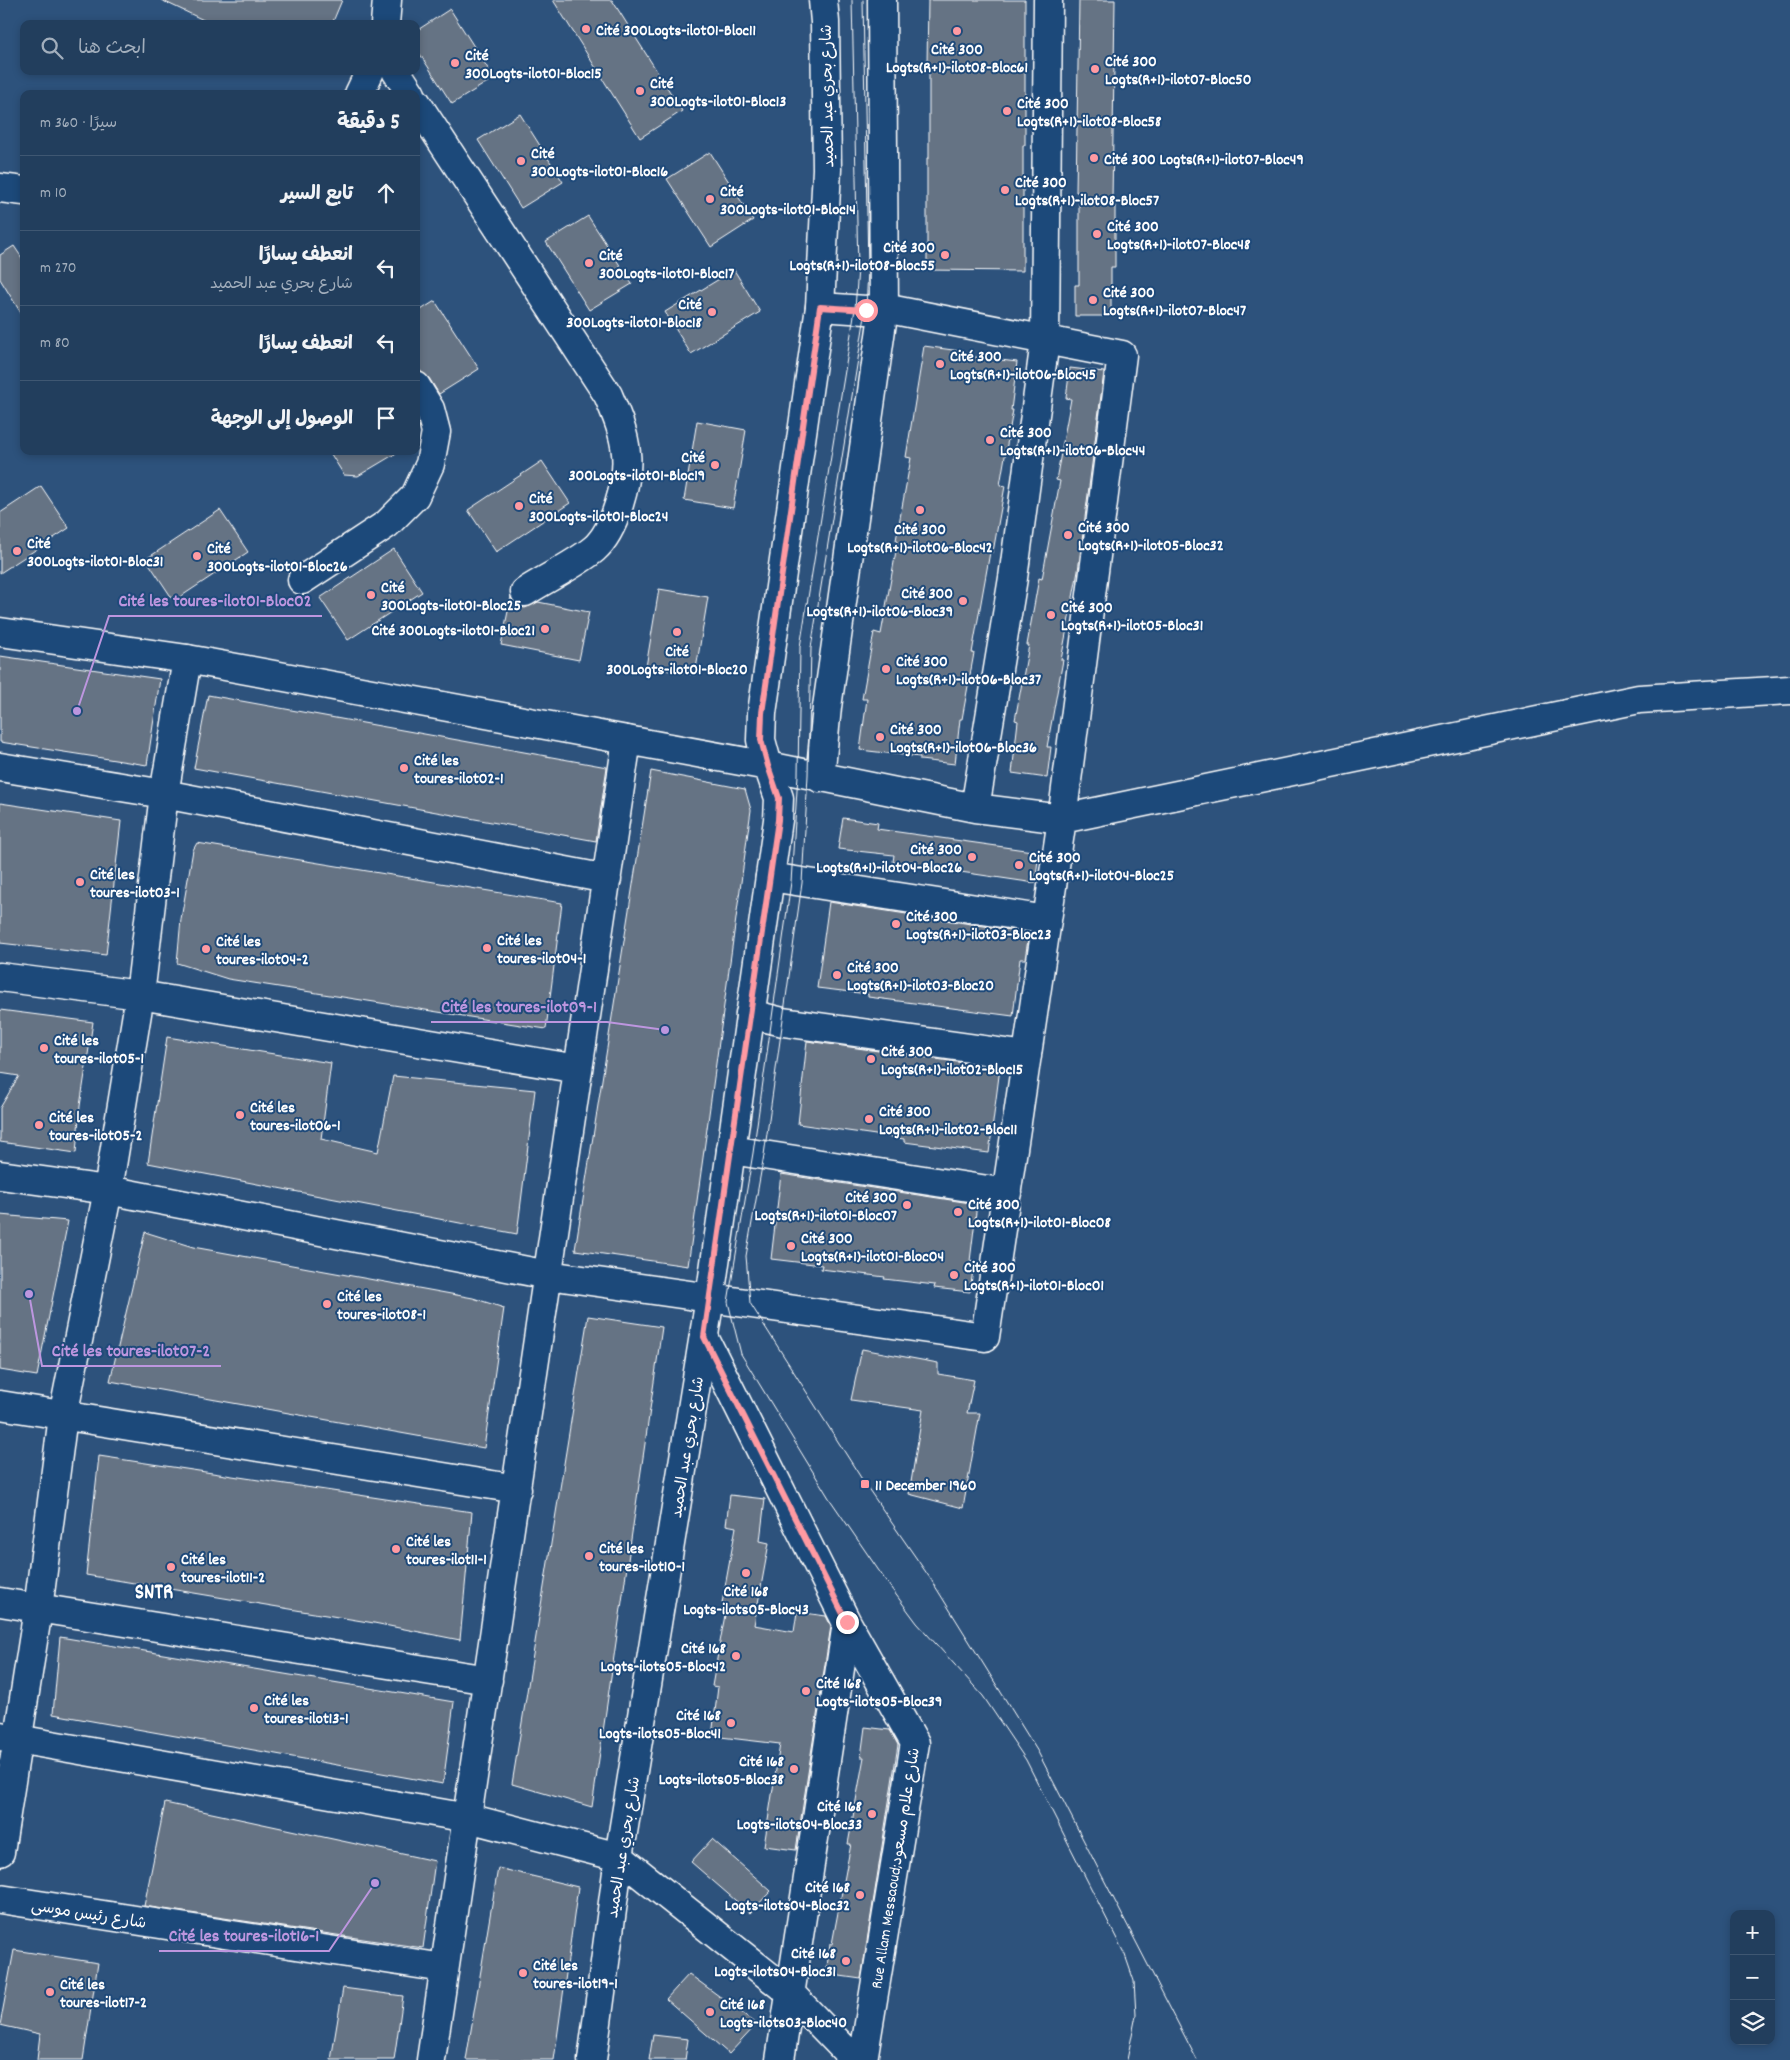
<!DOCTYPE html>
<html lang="ar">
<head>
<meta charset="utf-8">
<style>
  :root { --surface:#223e5d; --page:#2a4563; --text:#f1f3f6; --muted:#a2aebc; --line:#3f5772 }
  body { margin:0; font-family:Dekko,"Playpen Sans Arabic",sans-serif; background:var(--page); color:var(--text); direction:rtl }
  .controls { position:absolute; right:15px; bottom:15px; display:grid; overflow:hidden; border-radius:10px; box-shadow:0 2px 8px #0003 }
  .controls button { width:45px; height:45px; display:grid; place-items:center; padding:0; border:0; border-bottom:1px solid var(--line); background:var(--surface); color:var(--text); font:25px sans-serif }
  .stop { position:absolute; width:15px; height:15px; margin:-11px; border:4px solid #ff9aa2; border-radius:50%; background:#fff }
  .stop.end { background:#ff9aa2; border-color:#fff; box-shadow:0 1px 5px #0008 }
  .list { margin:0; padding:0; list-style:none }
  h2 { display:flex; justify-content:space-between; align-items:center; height:65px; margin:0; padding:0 20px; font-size:21px }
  h2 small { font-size:16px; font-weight:400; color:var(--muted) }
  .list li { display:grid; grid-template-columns:32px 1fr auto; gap:15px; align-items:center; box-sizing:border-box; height:75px; padding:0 20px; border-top:1px solid var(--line) }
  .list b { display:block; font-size:19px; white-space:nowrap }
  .list p { margin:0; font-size:16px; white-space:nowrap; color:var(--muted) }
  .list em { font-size:16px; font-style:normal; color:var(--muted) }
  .icon { flex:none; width:28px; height:28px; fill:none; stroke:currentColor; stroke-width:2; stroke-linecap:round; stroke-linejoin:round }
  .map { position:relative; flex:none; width:1790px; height:2060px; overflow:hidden; direction:ltr }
  .search { position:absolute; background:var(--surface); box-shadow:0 2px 8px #0003; left:20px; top:20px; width:400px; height:55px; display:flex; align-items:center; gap:12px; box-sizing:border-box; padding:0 18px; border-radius:10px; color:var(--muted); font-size:19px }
  .panel { position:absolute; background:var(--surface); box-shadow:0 2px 8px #0003; left:20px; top:90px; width:400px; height:365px; border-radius:10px; direction:rtl }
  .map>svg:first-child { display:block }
</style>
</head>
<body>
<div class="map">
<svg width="1790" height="2060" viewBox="0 0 1790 2060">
  <rect width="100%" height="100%" fill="#2d527c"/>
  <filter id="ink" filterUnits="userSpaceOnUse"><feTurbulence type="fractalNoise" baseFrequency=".02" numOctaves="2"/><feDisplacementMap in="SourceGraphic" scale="10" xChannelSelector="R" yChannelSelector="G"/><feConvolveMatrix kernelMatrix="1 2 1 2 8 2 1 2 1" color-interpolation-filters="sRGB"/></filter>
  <g filter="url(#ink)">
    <!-- building -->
    <path fill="#657384" stroke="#fff" d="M161 0H342L332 24H212Z
      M553 0H612L682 111 640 138Z
      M928 0H1025V145H1023V271L927 270V158H929V65H927Z
      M1079 0H1115L1112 200H1115V267H1111V316H1075V285H1079V192H1076Z
      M450 9 494 78 452 104 416 48V31Z
      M520 114 563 182 521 208 478 140Z
      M710 152 753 220 711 247 667 179Z
      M588 216 632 284 589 310 546 242Z
      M14 246 24 261V318L0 279V255Z
      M734 270 760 312 691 354 665 312Z
      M435 301 479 369 439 394 429 378 421 372 416 364V313Z
      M924 346 960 351 959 355 1017 362 1011 410H1013L1000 485 1005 486 993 552H990L972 653H974L962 719H960L955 764 920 760V757L860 750 867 699H862L874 632 881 634 898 540H896L911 458 906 457Z
      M1070 368 1104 372 1078 571 1061 660H1063L1047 747H1051L1047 778 1012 773 1018 721 1015 720 1029 645H1027L1039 578 1042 579 1060 481 1056 480 1071 399 1066 398Z
      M697 421 746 430 733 508 684 500Z
      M329 451H400L358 476 344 475Z
      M542 461 570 503 496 552 468 510Z
      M41 486 69 528 0 573V513Z
      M220 510 248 552 174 601 146 559Z
      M394 549 422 592 348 640 320 598Z
      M659 589 708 597 695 675 646 667Z
      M511 597 517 606 525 608 538 602 589 612 579 660 501 645Z
      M0 656 160 679 147 765 0 742Z
      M208 695 607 767 596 841 194 768Z
      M651 771 745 789 751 810 688 1266 575 1250Z
      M0 803 121 821 106 955 0 943Z
      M843 818 878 823 877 829 1039 852 1035 883 893 862 894 855 838 849Z
      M197 843 562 903 546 1029 228 979 177 963 181 919 193 850Z
      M829 902 1029 933 1025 959H1020L1013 1016 868 997V994L817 988Z
      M0 1010 93 1022 80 1106 76 1153 0 1142V1108L19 1076 0 1073Z
      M167 1037 331 1063 321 1139 378 1152 393 1076 535 1090 517 1234 148 1163Z
      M807 1041 1000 1068 989 1153 904 1142V1139L798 1124Z
      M781 1174 977 1204 970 1261 974 1262 970 1292 934 1288 935 1285 884 1279 885 1277 821 1269 822 1265 771 1259Z
      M0 1215 68 1221 37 1376 0 1370Z
      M145 1232 193 1247 473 1298 504 1308 484 1448 110 1381Z
      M588 1316 662 1327 592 1807 512 1784Z
      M862 1349 938 1363V1374L974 1380 967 1413H980L963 1508 909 1494 923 1410 851 1400Z
      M99 1456 472 1512 460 1640 374 1623 86 1575Z
      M730 1495 765 1499 760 1541 769 1543 754 1625 794 1632 797 1612 826 1616 831 1626 796 1850 764 1846 780 1744 712 1736 718 1687 712 1686 727 1604 722 1603 736 1527 726 1525Z
      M60 1637 454 1702 443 1784 53 1714Z
      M865 1727 890 1730 898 1745 861 1979 826 1974 830 1944H832L851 1844H848L864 1757H861Z
      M165 1803 435 1861 423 1948 144 1906Z
      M712 1839 771 1891 750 1913 691 1862Z
      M498 1868 578 1887 554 2060H466Z
      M14 1950 98 1963 83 2060H37L40 2034 0 2025Z
      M689 1974 757 2024 729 2054 666 1999Z
      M343 1988 403 1996 394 2060H331Z
      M653 2035 688 2039 685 2060H649Z"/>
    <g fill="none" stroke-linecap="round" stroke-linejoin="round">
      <defs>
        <path id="street" d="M385 24 387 0
          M396 71 411 94
          M359 94 370 71
          M416 102 608 395C616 414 624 432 626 453 629 480 615 531 594 549 576 564 545 579 525 592
          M0 188 24 191
          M302 580 387 524 415 496 430 464 436 432 430 409 416 386
          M768 766 975 808 1062 819 1639 699 1790 690
          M0 767 164 794 607 879
          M975 808 1013 578 1045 341 1048 0
          M770 877 1047 920
          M0 977 140 995 578 1069
          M750 1014 783 1022 1027 1056
          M731 1150 1007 1193
          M0 1175 108 1190 548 1275 985 1337 1062 819 1122 355 884 308 866 310 820 307
          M704 1337 847 1623 915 1743 863 2060
          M0 1405 517 1489
          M0 1602 488 1680
          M0 1736 468 1818 619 1857 790 1993 855 2060
          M0 1852 38 1609 63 1416 108 1190 140 995 164 794 187 659
          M0 1899 444 1968
          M431 2060 627 740
          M780 2060 847 1623"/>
        <path id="secondary" d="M0 632 187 659 768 766
          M820 778 827 707 884 308 882 0
          M592 2060 619 1857 710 1298 778 820 779 798 768 766 761 740 762 713 820 307 827 169 825 22 823 0"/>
      </defs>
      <!-- street casing -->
      <use href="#street" stroke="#fff" stroke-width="31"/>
      <!-- secondary casing -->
      <use href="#secondary" stroke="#fff" stroke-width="31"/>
      <!-- street -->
      <use href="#street" stroke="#1f4a7a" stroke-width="28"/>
      <!-- secondary -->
      <use href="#secondary" stroke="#1f4a7a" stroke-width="28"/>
      <!-- tram -->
      <path stroke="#fff" stroke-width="1" d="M852 0 858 268 855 309 800 647 798 775 791 882 753 1153 728 1302 741 1354 829 1498 888 1584 917 1623 983 1696 1026 1760 1125 1955 1134 1981 1136 2015 1127 2060
        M863 0 868 269 866 310 811 648 808 775 802 883 764 1155 746 1256 750 1303 865 1484 930 1578 1038 1752 1197 2060"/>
    </g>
  </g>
  <g fill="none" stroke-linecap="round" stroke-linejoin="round" filter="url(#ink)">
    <!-- route -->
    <path stroke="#ff9aa2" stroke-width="6" d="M847 1622 704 1337 778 820 779 798 768 766 761 740 762 713 820 307 866 310"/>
  </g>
  <!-- markers -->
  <g fill="#ff9aa2" stroke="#1f4a7a" stroke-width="2">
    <circle cx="586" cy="29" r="5"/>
    <circle cx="957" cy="31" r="5"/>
    <circle cx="455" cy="63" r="5"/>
    <circle cx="1095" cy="69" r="5"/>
    <circle cx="640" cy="91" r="5"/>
    <circle cx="1007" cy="111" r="5"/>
    <circle cx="1094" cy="158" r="5"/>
    <circle cx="521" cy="161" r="5"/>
    <circle cx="1005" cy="190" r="5"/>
    <circle cx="710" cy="199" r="5"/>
    <circle cx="1097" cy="234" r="5"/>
    <circle cx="945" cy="255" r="5"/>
    <circle cx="589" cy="263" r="5"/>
    <circle cx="1093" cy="300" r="5"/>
    <circle cx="712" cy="312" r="5"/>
    <circle cx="940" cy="364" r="5"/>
    <circle cx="990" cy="440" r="5"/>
    <circle cx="715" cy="465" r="5"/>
    <circle cx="519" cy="506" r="5"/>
    <circle cx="920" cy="510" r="5"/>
    <circle cx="1068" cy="535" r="5"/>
    <circle cx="17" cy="551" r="5"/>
    <circle cx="197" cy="556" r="5"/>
    <circle cx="371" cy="595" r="5"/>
    <circle cx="963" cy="601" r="5"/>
    <circle cx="1051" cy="615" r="5"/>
    <circle cx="545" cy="629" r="5"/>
    <circle cx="677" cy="632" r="5"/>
    <circle cx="886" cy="669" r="5"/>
    <circle cx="880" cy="737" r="5"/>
    <circle cx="404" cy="768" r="5"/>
    <circle cx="972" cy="857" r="5"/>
    <circle cx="1019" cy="865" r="5"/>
    <circle cx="80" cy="882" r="5"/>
    <circle cx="896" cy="924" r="5"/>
    <circle cx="487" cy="948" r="5"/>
    <circle cx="206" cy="949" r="5"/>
    <circle cx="837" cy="975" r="5"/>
    <circle cx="44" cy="1048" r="5"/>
    <circle cx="871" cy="1059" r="5"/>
    <circle cx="240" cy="1115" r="5"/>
    <circle cx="869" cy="1119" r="5"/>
    <circle cx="39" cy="1125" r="5"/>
    <circle cx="907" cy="1205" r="5"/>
    <circle cx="958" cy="1212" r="5"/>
    <circle cx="791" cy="1246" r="5"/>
    <circle cx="954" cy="1275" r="5"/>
    <circle cx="327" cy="1304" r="5"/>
    <rect x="860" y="1479" width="10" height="10" rx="2.5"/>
    <circle cx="396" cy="1549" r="5"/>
    <circle cx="589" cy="1556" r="5"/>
    <circle cx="171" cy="1567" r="5"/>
    <circle cx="746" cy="1573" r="5"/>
    <circle cx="736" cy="1656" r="5"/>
    <circle cx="806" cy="1691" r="5"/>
    <circle cx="254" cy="1708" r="5"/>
    <circle cx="731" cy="1723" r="5"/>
    <circle cx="794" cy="1769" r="5"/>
    <circle cx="872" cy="1814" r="5"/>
    <circle cx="860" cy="1895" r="5"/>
    <circle cx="846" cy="1961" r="5"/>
    <circle cx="523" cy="1973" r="5"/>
    <circle cx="50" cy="1992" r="5"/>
    <circle cx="710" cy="2012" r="5"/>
  </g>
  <g text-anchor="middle" stroke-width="4" stroke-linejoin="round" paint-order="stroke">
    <!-- poi labels -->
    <g font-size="16" font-weight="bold" fill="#fff" stroke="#1f4a7a" text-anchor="start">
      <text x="596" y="35">Cité 300Logts-ilot01-Bloc11</text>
      <text x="957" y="54" text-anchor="middle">Cité 300<tspan x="957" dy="18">Logts(R+1)-ilot08-Bloc61</tspan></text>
      <text x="465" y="60">Cité<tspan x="465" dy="18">300Logts-ilot01-Bloc15</tspan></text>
      <text x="1105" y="66">Cité 300<tspan x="1105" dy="18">Logts(R+1)-ilot07-Bloc50</tspan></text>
      <text x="650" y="88">Cité<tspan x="650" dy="18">300Logts-ilot01-Bloc13</tspan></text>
      <text x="1017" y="108">Cité 300<tspan x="1017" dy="18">Logts(R+1)-ilot08-Bloc58</tspan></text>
      <text x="531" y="158">Cité<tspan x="531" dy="18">300Logts-ilot01-Bloc16</tspan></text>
      <text x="1104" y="164">Cité 300 Logts(R+1)-ilot07-Bloc49</text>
      <text x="1015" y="187">Cité 300<tspan x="1015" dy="18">Logts(R+1)-ilot08-Bloc57</tspan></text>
      <text x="720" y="196">Cité<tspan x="720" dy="18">300Logts-ilot01-Bloc14</tspan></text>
      <text x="1107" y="231">Cité 300<tspan x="1107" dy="18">Logts(R+1)-ilot07-Bloc48</tspan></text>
      <text x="935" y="252" text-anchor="end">Cité 300<tspan x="935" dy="18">Logts(R+1)-ilot08-Bloc55</tspan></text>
      <text x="599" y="260">Cité<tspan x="599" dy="18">300Logts-ilot01-Bloc17</tspan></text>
      <text x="1103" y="297">Cité 300<tspan x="1103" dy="18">Logts(R+1)-ilot07-Bloc47</tspan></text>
      <text x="702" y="309" text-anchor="end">Cité<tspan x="702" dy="18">300Logts-ilot01-Bloc18</tspan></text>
      <text x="950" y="361">Cité 300<tspan x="950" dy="18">Logts(R+1)-ilot06-Bloc45</tspan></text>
      <text x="1000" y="437">Cité 300<tspan x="1000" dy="18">Logts(R+1)-ilot06-Bloc44</tspan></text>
      <text x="705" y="462" text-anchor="end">Cité<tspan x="705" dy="18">300Logts-ilot01-Bloc19</tspan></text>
      <text x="529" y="503">Cité<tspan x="529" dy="18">300Logts-ilot01-Bloc24</tspan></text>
      <text x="1078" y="532">Cité 300<tspan x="1078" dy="18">Logts(R+1)-ilot05-Bloc32</tspan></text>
      <text x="920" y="534" text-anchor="middle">Cité 300<tspan x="920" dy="18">Logts(R+1)-ilot06-Bloc42</tspan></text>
      <text x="27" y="548">Cité<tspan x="27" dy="18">300Logts-ilot01-Bloc31</tspan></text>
      <text x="207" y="553">Cité<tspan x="207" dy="18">300Logts-ilot01-Bloc26</tspan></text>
      <text x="381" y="592">Cité<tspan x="381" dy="18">300Logts-ilot01-Bloc25</tspan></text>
      <text x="953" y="598" text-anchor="end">Cité 300<tspan x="953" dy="18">Logts(R+1)-ilot06-Bloc39</tspan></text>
      <text x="1061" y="612">Cité 300<tspan x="1061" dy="18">Logts(R+1)-ilot05-Bloc31</tspan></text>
      <text x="535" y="635" text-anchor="end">Cité 300Logts-ilot01-Bloc21</text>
      <text x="677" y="656" text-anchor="middle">Cité<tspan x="677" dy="18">300Logts-ilot01-Bloc20</tspan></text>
      <text x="896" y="666">Cité 300<tspan x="896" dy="18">Logts(R+1)-ilot06-Bloc37</tspan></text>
      <text x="890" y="734">Cité 300<tspan x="890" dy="18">Logts(R+1)-ilot06-Bloc36</tspan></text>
      <text x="414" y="765">Cité les<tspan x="414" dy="18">toures-ilot02-1</tspan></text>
      <text x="962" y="854" text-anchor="end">Cité 300<tspan x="962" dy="18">Logts(R+1)-ilot04-Bloc26</tspan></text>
      <text x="1029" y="862">Cité 300<tspan x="1029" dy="18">Logts(R+1)-ilot04-Bloc25</tspan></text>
      <text x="90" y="879">Cité les<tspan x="90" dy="18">toures-ilot03-1</tspan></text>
      <text x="906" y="921">Cité 300<tspan x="906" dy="18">Logts(R+1)-ilot03-Bloc23</tspan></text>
      <text x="497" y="945">Cité les<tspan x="497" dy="18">toures-ilot04-1</tspan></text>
      <text x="216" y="946">Cité les<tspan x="216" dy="18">toures-ilot04-2</tspan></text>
      <text x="847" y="972">Cité 300<tspan x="847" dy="18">Logts(R+1)-ilot03-Bloc20</tspan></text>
      <text x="54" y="1045">Cité les<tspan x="54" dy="18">toures-ilot05-1</tspan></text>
      <text x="881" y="1056">Cité 300<tspan x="881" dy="18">Logts(R+1)-ilot02-Bloc15</tspan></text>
      <text x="250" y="1112">Cité les<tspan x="250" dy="18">toures-ilot06-1</tspan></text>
      <text x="879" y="1116">Cité 300<tspan x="879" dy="18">Logts(R+1)-ilot02-Bloc11</tspan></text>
      <text x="49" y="1122">Cité les<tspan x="49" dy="18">toures-ilot05-2</tspan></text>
      <text x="897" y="1202" text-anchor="end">Cité 300<tspan x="897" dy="18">Logts(R+1)-ilot01-Bloc07</tspan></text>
      <text x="968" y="1209">Cité 300<tspan x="968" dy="18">Logts(R+1)-ilot01-Bloc08</tspan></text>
      <text x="801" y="1243">Cité 300<tspan x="801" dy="18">Logts(R+1)-ilot01-Bloc04</tspan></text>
      <text x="964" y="1272">Cité 300<tspan x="964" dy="18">Logts(R+1)-ilot01-Bloc01</tspan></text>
      <text x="337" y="1301">Cité les<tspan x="337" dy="18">toures-ilot08-1</tspan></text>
      <text x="875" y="1490">11 December 1960</text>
      <text x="406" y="1546">Cité les<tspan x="406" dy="18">toures-ilot11-1</tspan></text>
      <text x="599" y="1553">Cité les<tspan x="599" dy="18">toures-ilot10-1</tspan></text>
      <text x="181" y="1564">Cité les<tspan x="181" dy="18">toures-ilot11-2</tspan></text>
      <text x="746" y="1596" text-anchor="middle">Cité 168<tspan x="746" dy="18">Logts-ilots05-Bloc43</tspan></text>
      <text x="726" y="1653" text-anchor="end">Cité 168<tspan x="726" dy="18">Logts-ilots05-Bloc42</tspan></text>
      <text x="816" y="1688">Cité 168<tspan x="816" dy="18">Logts-ilots05-Bloc39</tspan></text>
      <text x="264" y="1705">Cité les<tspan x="264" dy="18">toures-ilot13-1</tspan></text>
      <text x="721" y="1720" text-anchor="end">Cité 168<tspan x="721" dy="18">Logts-ilots05-Bloc41</tspan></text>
      <text x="784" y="1766" text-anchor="end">Cité 168<tspan x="784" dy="18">Logts-ilots05-Bloc38</tspan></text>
      <text x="862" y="1811" text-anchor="end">Cité 168<tspan x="862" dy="18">Logts-ilots04-Bloc33</tspan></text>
      <text x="850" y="1892" text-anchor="end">Cité 168<tspan x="850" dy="18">Logts-ilots04-Bloc32</tspan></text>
      <text x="836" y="1958" text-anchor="end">Cité 168<tspan x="836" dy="18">Logts-ilots04-Bloc31</tspan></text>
      <text x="533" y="1970">Cité les<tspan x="533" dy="18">toures-ilot19-1</tspan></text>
      <text x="60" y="1989">Cité les<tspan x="60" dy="18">toures-ilot17-2</tspan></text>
      <text x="720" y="2009">Cité 168<tspan x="720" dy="18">Logts-ilots03-Bloc40</tspan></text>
    </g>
    <!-- street labels -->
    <g font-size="16" fill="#fff" stroke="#1f4a7a">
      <text transform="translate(826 96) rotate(-91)" y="6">شارع بحري عبد الحميد</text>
      <text transform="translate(686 1447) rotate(-81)" y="6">شارع بحري عبد الحميد</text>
      <text transform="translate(622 1847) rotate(-81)" y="6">شارع بحري عبد الحميد</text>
      <text transform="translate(894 1868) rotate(-81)" y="6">Rue Allam Messaoud;شارع علام مسعود</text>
      <text transform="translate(89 1913) rotate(9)" y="6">شارع رئيس موسى</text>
    </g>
    <!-- district labels -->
    <g font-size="21" font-weight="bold" fill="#fff" stroke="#1f4a7a">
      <text x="154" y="1598">SNTR</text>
    </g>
  </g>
  <!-- callouts -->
  <path fill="none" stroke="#bd96df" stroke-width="2" d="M77 711L109 616H322M665 1030L607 1022H431M29 1294L42 1366H221M375 1883L329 1951H159"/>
  <g fill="#bd96df" stroke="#1f4a7a" stroke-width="2">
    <circle cx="77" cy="711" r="5"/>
    <circle cx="665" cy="1030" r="5"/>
    <circle cx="29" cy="1294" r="5"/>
    <circle cx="375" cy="1883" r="5"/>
  </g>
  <g font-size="18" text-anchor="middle" font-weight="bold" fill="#bd96df" stroke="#1f4a7a" stroke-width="4" stroke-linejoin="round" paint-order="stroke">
    <text x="215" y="606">Cité les toures-ilot01-Bloc02</text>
    <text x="519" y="1012">Cité les toures-ilot09-1</text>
    <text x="131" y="1356">Cité les toures-ilot07-2</text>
    <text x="244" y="1941">Cité les toures-ilot16-1</text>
  </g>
</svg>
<div class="controls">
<button>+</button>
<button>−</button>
<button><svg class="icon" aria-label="layers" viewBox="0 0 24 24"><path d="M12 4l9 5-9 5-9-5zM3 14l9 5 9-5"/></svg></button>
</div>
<div class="stop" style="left:866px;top:310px"></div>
<div class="stop end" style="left:847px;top:1622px"></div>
<div class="search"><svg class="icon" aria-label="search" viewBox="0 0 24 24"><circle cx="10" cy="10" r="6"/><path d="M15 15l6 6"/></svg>ابحث هنا</div>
<section class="panel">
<h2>5 دقيقة<small>سيرًا · 360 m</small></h2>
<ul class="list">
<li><svg class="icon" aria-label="ahead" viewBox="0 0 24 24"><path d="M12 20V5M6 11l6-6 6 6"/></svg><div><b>تابع السير</b></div><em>10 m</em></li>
<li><svg class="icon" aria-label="left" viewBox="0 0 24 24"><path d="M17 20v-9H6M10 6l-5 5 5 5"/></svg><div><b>انعطف يسارًا</b><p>شارع بحري عبد الحميد</p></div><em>270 m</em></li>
<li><svg class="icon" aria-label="left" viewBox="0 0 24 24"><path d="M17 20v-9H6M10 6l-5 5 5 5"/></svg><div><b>انعطف يسارًا</b></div><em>80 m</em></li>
<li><svg class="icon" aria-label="arrive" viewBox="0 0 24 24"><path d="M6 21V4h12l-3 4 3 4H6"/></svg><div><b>الوصول إلى الوجهة</b></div></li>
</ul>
</section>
</div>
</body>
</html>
